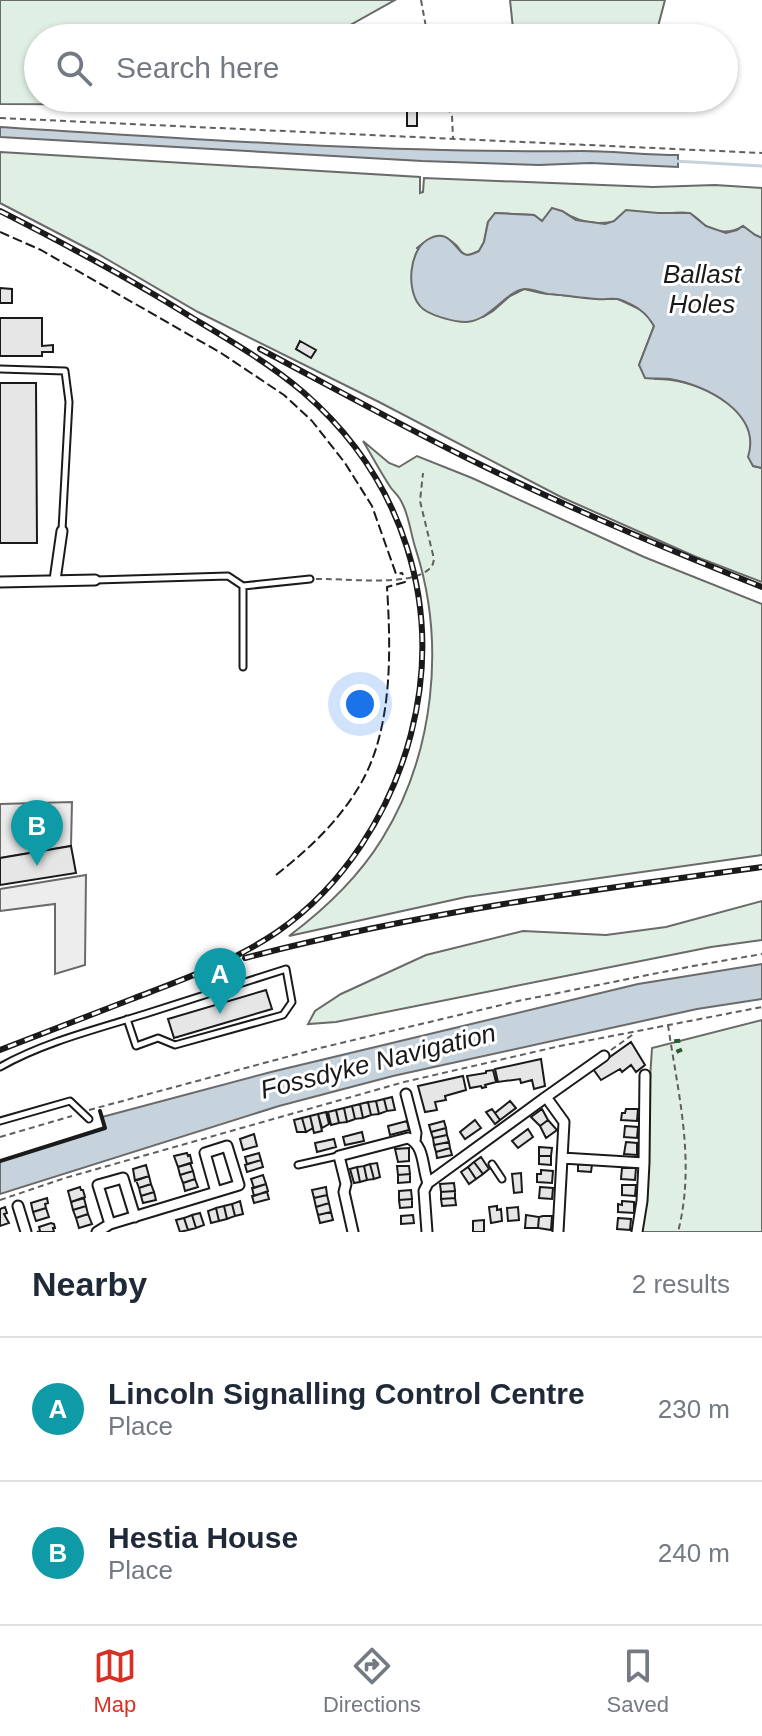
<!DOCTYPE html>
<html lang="en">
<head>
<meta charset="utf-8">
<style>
  :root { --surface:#fff; --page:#f2f2f3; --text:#1f2937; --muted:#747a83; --line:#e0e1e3; --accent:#d93025 }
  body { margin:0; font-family:Helvetica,sans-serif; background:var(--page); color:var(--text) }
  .you { position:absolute; left:360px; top:704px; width:28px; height:28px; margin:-20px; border:6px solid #fff; border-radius:50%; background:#1a73e8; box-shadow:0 0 0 12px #1a73e833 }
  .badge { display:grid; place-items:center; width:52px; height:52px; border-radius:50%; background:var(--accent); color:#fff; font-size:26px; font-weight:700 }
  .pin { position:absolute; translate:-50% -66px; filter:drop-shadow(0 2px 4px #0008) }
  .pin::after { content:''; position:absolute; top:42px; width:28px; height:24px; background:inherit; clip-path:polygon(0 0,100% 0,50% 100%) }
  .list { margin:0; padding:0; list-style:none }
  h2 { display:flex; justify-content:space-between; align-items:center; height:104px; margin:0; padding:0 32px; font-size:34px }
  h2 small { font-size:26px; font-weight:400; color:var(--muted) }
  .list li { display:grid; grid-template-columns:52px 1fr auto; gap:24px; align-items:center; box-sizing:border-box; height:144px; padding:0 32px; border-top:2px solid var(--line) }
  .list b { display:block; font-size:30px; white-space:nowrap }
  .list p { margin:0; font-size:26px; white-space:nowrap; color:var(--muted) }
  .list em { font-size:26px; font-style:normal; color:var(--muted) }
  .icon { flex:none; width:44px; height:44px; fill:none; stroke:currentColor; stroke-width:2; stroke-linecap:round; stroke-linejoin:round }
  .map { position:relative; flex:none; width:762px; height:1232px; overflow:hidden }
  .search { position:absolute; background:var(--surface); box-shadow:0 2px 6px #0004; left:24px; right:24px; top:24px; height:88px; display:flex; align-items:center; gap:20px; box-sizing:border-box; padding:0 28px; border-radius:44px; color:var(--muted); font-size:30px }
  .sheet { height:392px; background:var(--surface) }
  nav { display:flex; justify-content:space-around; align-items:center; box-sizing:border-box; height:112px; border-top:2px solid var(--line); background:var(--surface); font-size:22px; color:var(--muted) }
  nav a { display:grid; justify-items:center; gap:4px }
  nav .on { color:var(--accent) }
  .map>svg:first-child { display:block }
</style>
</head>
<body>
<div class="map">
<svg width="762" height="1232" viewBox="0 0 762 1232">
  <rect width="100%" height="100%" fill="#fff"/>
  <!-- green -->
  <path fill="#e0efe3" stroke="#6a6a6a" stroke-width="2" d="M0 0H395L327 38H38V98H289V105L0 104Z
    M510 0H665L655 38H514Z
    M0 152 420 177V193L423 192 424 178 653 187 715 185 762 188V238L755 235 743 226C730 234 715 233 703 224 699 220 694 215 688 213 683 212 675 213 670 213 628 213 601 237 562 211L542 221 534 215 496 213 488 222 484 242 479 251C477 252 469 255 466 255 460 254 461 250 457 246 444 232 430 237 417 248L483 317 493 311 510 296 524 289 541 293 601 299H618L646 312 654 326 639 365 655 379C688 378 744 399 751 435 753 444 752 456 753 466L762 468V582L694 556 561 497 379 402 198 312 98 254 0 203Z
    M363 441 389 463 399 467 417 456 472 478 644 557 762 604V855L466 897 289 936C325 909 358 878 382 839 434 755 446 644 416 550 411 536 409 515 402 503 400 497 395 493 391 488 381 473 372 456 363 441Z
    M762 901V940L711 947 336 1022 308 1024 315 1011 341 994 426 955 523 931 606 935 666 927Z
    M762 1020V1232H640L652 1048Z"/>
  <!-- parking -->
  <path fill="#ededed" stroke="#6a6a6a" stroke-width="2" d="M72 802 71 846 0 858V804Z
    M86 875 85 965 55 974V904L0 911V889Z"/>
  <!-- water -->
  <path fill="#c6d2dc" stroke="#6a6a6a" stroke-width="2" d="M0 127C193 139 387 153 581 151 613 151 645 155 678 155V167L590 163 539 165 422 161 0 137Z
    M552 208 562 211 576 220 605 224 614 221 626 210 658 213H690L706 226 726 233 737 230 743 226 755 235 762 238V468L753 466 748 457C762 413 706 385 670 379 662 378 654 379 645 378L639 365 654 326C646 312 636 306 621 300 614 297 605 300 597 299 581 298 564 295 548 294 541 293 531 288 524 289 505 292 490 321 466 322 454 322 427 315 420 306 406 290 409 251 427 240 452 225 455 255 468 255 470 255 478 252 479 251L484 242 488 222 495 213 534 215 542 221Z
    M762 964V999L697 1009 393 1076 279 1106 0 1194V1161L104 1128 102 1117 271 1072 638 984Z"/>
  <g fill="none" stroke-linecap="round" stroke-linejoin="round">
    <!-- stream -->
    <path stroke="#c6d2dc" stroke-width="3" d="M674 161 762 166"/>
  </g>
  <!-- building -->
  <path fill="#e6e6e6" stroke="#1a1a1a" stroke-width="2" d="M407 103H417V126H407Z
    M0 288 12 289V303H0Z
    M0 318H42V346L53 345V352H42V356H0Z
    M300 341 316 350 311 358 296 349Z
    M0 383H36L37 543H0Z
    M71 846 76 873 0 885V858Z
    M266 990 272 1009 174 1038 168 1019Z
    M631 1042 645 1065 636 1072 631 1065 622 1072 620 1069 601 1080 593 1069Z
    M541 1059 545 1086 534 1089 532 1080 521 1083 520 1079 498 1082 495 1069Z
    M493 1070 496 1082 485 1085 486 1087 482 1088 481 1086 470 1088 467 1076 486 1073V1071Z
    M463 1076 466 1090 445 1096 446 1100 435 1102 437 1110 425 1112 418 1086Z
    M392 1097 395 1110 387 1111 384 1099Z
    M384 1099 387 1111 379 1114 376 1101Z
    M376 1101 379 1114 371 1115 368 1102Z
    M510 1101 516 1108 500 1120 495 1113Z
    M368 1102 371 1115 363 1118 360 1104Z
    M360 1104 363 1118 355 1119 352 1106Z
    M352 1106 355 1119 347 1122 344 1108Z
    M344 1108 347 1122 339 1123 336 1110Z
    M492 1109 500 1120 495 1124 486 1112Z
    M542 1109 548 1120 540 1126 531 1117Z
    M626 1109H638L637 1121 621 1120 622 1113H625Z
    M336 1110 339 1123 331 1125 328 1112Z
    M326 1112 329 1124 322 1128 318 1114Z
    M318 1114 322 1131 314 1133 310 1116Z
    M310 1116 313 1128 306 1132 302 1118Z
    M302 1118 306 1132H297L294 1120Z
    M475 1120 481 1128 465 1139 460 1132Z
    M548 1120 557 1130 546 1138 540 1126Z
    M407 1121 409 1130 390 1135 388 1126Z
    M444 1121 446 1128 431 1132 429 1125Z
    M625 1126 638 1127 637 1138 624 1137Z
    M446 1128 447 1135 433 1138 431 1132Z
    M528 1129 533 1137 518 1148 512 1141Z
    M362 1132 364 1141 345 1145 343 1137Z
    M254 1134 257 1146 243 1150 240 1139Z
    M447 1135 449 1142 434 1145 433 1138Z
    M334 1139 336 1147 317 1152 315 1143Z
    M449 1142 450 1148 436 1152 434 1145Z
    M626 1142 637 1143V1155L624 1154Z
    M539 1147 552 1148 551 1156H539Z
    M409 1148V1161L398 1162 395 1149Z
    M450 1148 452 1155 437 1158 436 1152Z
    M187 1153 188 1156 190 1155 192 1163 178 1167 174 1156Z
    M259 1153 261 1160 247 1164 245 1157Z
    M539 1156H551V1165L539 1164Z
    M481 1157 489 1169 483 1174 474 1162Z
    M261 1160 263 1167 247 1172 245 1165Z
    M474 1162 483 1174 476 1179 468 1167Z
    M190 1163 193 1171 180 1175 178 1167Z
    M377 1163 380 1177 374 1179 370 1164Z
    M370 1164 374 1179 367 1180 364 1166Z
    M578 1164 592 1165 591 1172 578 1171Z
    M146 1165 149 1176 135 1181 133 1169Z
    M364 1166 367 1180 360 1182 357 1167Z
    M397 1166H409L410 1174 398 1175Z
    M357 1167 360 1182 354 1183 350 1169Z
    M468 1167 476 1179 469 1184 461 1172Z
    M622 1168H636L635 1180 621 1179Z
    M541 1170 553 1171 552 1183 537 1182V1174H541Z
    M193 1171 195 1179 183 1183 180 1175Z
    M521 1173 522 1192 514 1193 512 1174Z
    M410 1174V1182L398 1183V1175Z
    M263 1175 266 1184 254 1188 251 1179Z
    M149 1176 151 1184 139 1188 136 1180Z
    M195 1179 198 1187 185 1191 183 1183Z
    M454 1183 455 1191 441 1192 440 1184Z
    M151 1184 154 1192 141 1196 139 1188Z
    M266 1184 268 1191 254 1196 252 1188Z
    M622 1185H636L635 1196 622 1195Z
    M80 1187 81 1190H83L85 1197 71 1202 68 1191Z
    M326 1187 327 1195 314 1198 312 1190Z
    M540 1187 553 1188 552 1199 539 1198Z
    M411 1190 412 1199 399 1200V1191Z
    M455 1191V1198L441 1199V1192Z
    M154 1192 156 1200 143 1203 141 1196Z
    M267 1192 269 1199 254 1203 252 1196Z
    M327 1195 329 1203 316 1207 314 1198Z
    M47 1198 48 1203 45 1204 46 1208 33 1212 31 1203Z
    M84 1198 86 1206 73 1210 71 1202Z
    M455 1198 456 1205 442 1206 441 1199Z
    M412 1199V1207L400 1208 399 1200Z
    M240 1201 243 1214 235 1216 232 1204Z
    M622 1201 634 1202V1213L618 1212V1204L622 1205Z
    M329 1203 331 1212 318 1215 316 1207Z
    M232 1204 235 1216 227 1219 224 1206Z
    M86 1206 88 1214 76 1218 73 1210Z
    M224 1206 227 1219 219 1221 216 1208Z
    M497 1206V1210L501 1209 502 1221 491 1223 489 1207Z
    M5 1207 7 1213 4 1214 9 1223 0 1226V1209Z
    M518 1207 519 1220 508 1221 507 1208Z
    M46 1208 49 1217 36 1221 33 1212Z
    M216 1208 219 1221 211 1223 208 1211Z
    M331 1212 333 1220 320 1223 318 1215Z
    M200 1213 204 1225 196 1228 192 1215Z
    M88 1214 92 1224 79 1228 76 1218Z
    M192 1215 196 1228 188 1230 184 1218Z
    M413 1215 414 1223 401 1224V1216Z
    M526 1215 539 1217 538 1228H525Z
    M543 1216H552L551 1230 538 1228 539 1217Z
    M184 1218 188 1230 180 1232 176 1220Z
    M618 1218 631 1219 630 1230 617 1229Z
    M484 1220V1232H473V1221Z
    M51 1223 54 1224 55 1228H53L54 1232H37L40 1231 39 1227Z"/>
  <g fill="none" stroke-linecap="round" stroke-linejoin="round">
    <defs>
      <path id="service" d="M0 369 65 371 69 402 62 530
        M96 580 228 576 243 586 310 579
        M243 586V667
        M0 1067C44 1042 97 1029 145 1014 192 999 239 984 286 969L292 1002 283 1015 175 1045 158 1038 136 1046 127 1019
        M0 1121 70 1101 89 1119
        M492 1164 502 1179
        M298 1165 338 1156"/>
      <path id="minor" d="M55 580 62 531
        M0 582 95 580
        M406 1094 416 1133 415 1141
        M546 1097 604 1056
        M562 1158 644 1163 642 1201 637 1232
        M644 1163 645 1075
        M18 1206 26 1232
        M135 1217 123 1178 98 1185 110 1224 239 1185 227 1146 205 1153 216 1192
        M97 1232 110 1224
        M353 1232 344 1192 346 1184 339 1156 408 1138C425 1145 422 1168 428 1183
        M427 1232 424 1191 428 1183 546 1097 564 1122 558 1232"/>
    </defs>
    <!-- service casing -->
    <use href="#service" stroke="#1a1a1a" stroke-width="9"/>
    <!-- minor casing -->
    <use href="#minor" stroke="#1a1a1a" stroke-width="13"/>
    <!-- path -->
    <path stroke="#5f5f5f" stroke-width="2" stroke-dasharray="6 4" stroke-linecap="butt" d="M421 0 428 38
      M443 98 452 116 453 138
      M0 118 762 153
      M316 579C342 578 408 587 428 570 433 566 433 564 434 559L420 501 423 473
      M668 1025C678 1094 696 1162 678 1232
      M611 1050 635 1033
      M89 1110 320 1048 518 1001 693 966 762 954
      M0 1137 72 1116
      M0 1200 65 1178 404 1082 560 1046 762 1007"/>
    <!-- service -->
    <use href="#service" stroke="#fff" stroke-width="5"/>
    <!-- minor -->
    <use href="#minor" stroke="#fff" stroke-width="9"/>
    <defs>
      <path id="rail" d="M0 211C65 244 129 278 191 317 229 340 269 363 303 392 403 478 444 606 411 734 391 811 344 886 277 932 233 962 182 980 132 999 88 1016 44 1033 0 1050
        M260 349C330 386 400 425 471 460 566 507 664 548 762 587
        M245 958C415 913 589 890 762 867"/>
    </defs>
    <!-- rail casing -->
    <use href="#rail" stroke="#1a1a1a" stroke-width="6"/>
    <!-- rail -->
    <use href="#rail" stroke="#fff" stroke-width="3" stroke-dasharray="9" stroke-linecap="butt"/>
    <!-- hedge -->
    <path stroke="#2b5a34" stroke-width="6" stroke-dasharray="4 6" stroke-linecap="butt" d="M677 1039 678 1048 682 1057"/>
    <!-- fence -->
    <path stroke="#1a1a1a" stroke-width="2" stroke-dasharray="10 4" stroke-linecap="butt" d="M0 232 41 250 221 353 284 395 312 421 345 463 372 506 396 574 402 573 403 575
      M276 875C308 850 339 821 360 785 393 729 391 650 387 587L405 582 404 581"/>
    <!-- wall -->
    <path stroke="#1a1a1a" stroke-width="4" d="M0 1161 105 1128 100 1111"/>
  </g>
  <g text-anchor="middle" stroke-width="6" stroke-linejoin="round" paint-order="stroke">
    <!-- water labels -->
    <g font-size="26" font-style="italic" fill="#1a1a1a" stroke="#fff">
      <text x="702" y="283">Ballast<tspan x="702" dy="30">Holes</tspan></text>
      <text transform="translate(378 1061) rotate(-14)" y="9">Fossdyke Navigation</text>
    </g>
  </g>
</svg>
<div class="you"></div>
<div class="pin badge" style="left:220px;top:1014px;background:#0f9aa8">A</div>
<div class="pin badge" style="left:37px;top:866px;background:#0f9aa8">B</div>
<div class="search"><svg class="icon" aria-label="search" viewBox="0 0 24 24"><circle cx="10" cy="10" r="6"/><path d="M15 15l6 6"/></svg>Search here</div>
</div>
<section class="sheet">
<h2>Nearby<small>2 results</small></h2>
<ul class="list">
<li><span class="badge" style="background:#0f9aa8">A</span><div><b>Lincoln Signalling Control Centre</b><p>Place</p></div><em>230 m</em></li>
<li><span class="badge" style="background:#0f9aa8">B</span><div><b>Hestia House</b><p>Place</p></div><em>240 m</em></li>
</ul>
</section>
<nav>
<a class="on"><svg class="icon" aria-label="map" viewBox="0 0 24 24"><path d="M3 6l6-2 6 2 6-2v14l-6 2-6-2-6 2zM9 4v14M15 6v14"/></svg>Map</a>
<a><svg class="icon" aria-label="directions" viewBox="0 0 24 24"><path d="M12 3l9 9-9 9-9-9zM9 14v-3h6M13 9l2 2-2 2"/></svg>Directions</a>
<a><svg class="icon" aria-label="saved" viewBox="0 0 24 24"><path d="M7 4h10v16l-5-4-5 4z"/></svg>Saved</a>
</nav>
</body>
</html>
